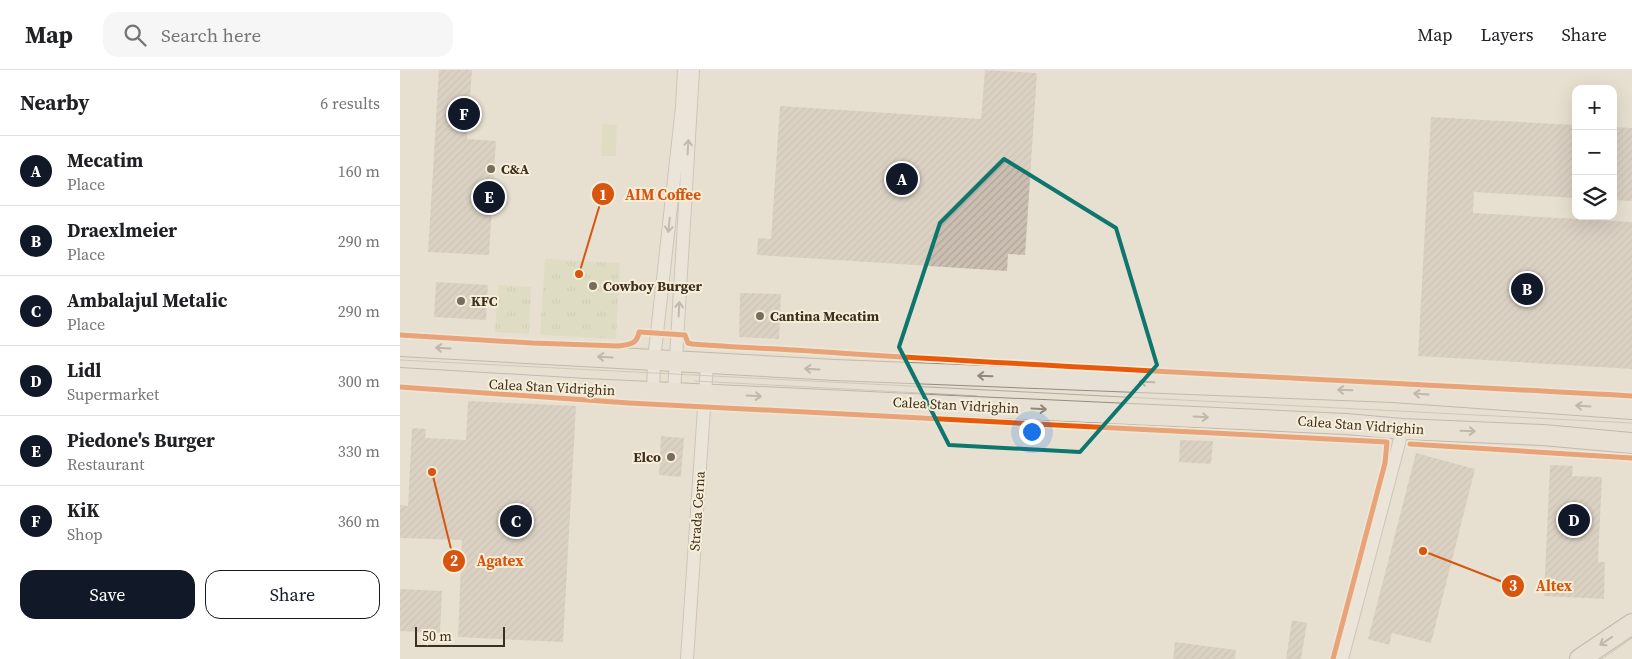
<!DOCTYPE html>
<html lang="en">
<head>
<meta charset="utf-8">
<style>
  :root { --surface:#fff; --page:#f6f6f6; --text:#202124; --muted:#757577; --line:#e0e0e0; --accent:#111827 }
  body { margin:0; font-family:"Source Serif 4",serif; background:var(--page); color:var(--text) }
  .controls { position:absolute; right:15px; top:15px; display:grid; overflow:hidden; border-radius:10px; box-shadow:0 5px 20px #0002 }
  .controls button { width:45px; height:45px; display:grid; place-items:center; padding:0; border:0; border-bottom:1px solid var(--line); background:var(--surface); color:var(--text); font:25px sans-serif }
  .scale { position:absolute; left:15px; bottom:12px; width:90px; box-sizing:border-box; padding-left:5px; border:2px solid #3d2e20; border-top:0; font-size:14px; line-height:18px; white-space:nowrap; color:#3d2e20; -webkit-text-stroke:4px #f7eed8; paint-order:stroke }
  .you { position:absolute; left:631px; top:361px; width:18px; height:18px; margin:-12px; border:4px solid #fff; border-radius:50%; background:#1a73e8; box-shadow:0 0 0 8px #1a73e833 }
  .badge { display:grid; place-items:center; width:32px; height:32px; border-radius:50%; background:var(--accent); color:#fff; font-size:16px; font-weight:700 }
  .pin { position:absolute; translate:-50% -50%; border:2px solid #fff; box-shadow:0 1px 5px #0006 }
  .list { margin:0; padding:0; list-style:none }
  h2 { display:flex; justify-content:space-between; align-items:center; height:65px; margin:0; padding:0 20px; font-size:21px }
  h2 small { font-size:16px; font-weight:400; color:var(--muted) }
  .list li { display:grid; grid-template-columns:32px 1fr auto; gap:15px; align-items:center; box-sizing:border-box; height:70px; padding:0 20px; border-top:1px solid var(--line) }
  .list b { display:block; font-size:19px; white-space:nowrap }
  .list p { margin:0; font-size:16px; white-space:nowrap; color:var(--muted) }
  .list em { font-size:16px; font-style:normal; color:var(--muted) }
  .actions { display:flex; gap:10px; padding:15px 20px }
  .actions a { flex:1; padding:11px 0; border:1px solid var(--accent); border-radius:15px; text-align:center; font-size:18px; color:var(--accent) }
  .actions .main { background:var(--accent); color:#fff }
  .icon { flex:none; width:28px; height:28px; fill:none; stroke:currentColor; stroke-width:2; stroke-linecap:round; stroke-linejoin:round }
  .map { position:relative; flex:none; width:1232px; height:589px; overflow:hidden }
  header { display:flex; align-items:center; gap:30px; box-sizing:border-box; height:70px; padding:0 25px; background:var(--surface); border-bottom:1px solid var(--line) }
  header strong { font-size:24px }
  nav { display:flex; gap:28px; margin-inline-start:auto; font-size:18px }
  .search { width:350px; height:45px; background:var(--page); display:flex; align-items:center; gap:12px; box-sizing:border-box; padding:0 18px; border-radius:15px; color:var(--muted); font-size:19px }
  main { display:flex }
  aside { flex:1; background:var(--surface) }
  .map>svg:first-child { display:block }
</style>
</head>
<body>
<header>
<strong>Map</strong>
<div class="search"><svg class="icon" aria-label="search" viewBox="0 0 24 24"><circle cx="10" cy="10" r="6"/><path d="M15 15l6 6"/></svg>Search here</div>
<nav><a>Map</a><a>Layers</a><a>Share</a></nav>
</header>
<main>
<aside>
<h2>Nearby<small>6 results</small></h2>
<ul class="list">
<li><span class="badge">A</span><div><b>Mecatim</b><p>Place</p></div><em>160 m</em></li>
<li><span class="badge">B</span><div><b>Draexlmeier</b><p>Place</p></div><em>290 m</em></li>
<li><span class="badge">C</span><div><b>Ambalajul Metalic</b><p>Place</p></div><em>290 m</em></li>
<li><span class="badge">D</span><div><b>Lidl</b><p>Supermarket</p></div><em>300 m</em></li>
<li><span class="badge">E</span><div><b>Piedone's Burger</b><p>Restaurant</p></div><em>330 m</em></li>
<li><span class="badge">F</span><div><b>KiK</b><p>Shop</p></div><em>360 m</em></li>
</ul>
<div class="actions"><a class="main">Save</a><a>Share</a></div>
</aside>
<div class="map">
<svg width="1232" height="589" viewBox="0 0 1232 589">
  <defs>
    <pattern id="grass-tufts" width="24" height="20" patternUnits="userSpaceOnUse" patternTransform="scale(1.25)"><rect width="24" height="20" fill="#d6d7b3"/><path d="M3 7l-1-3M5 7V3M7 7l1-3M15 17l-1-3M17 17v-4M19 17l1-3" fill="none" stroke="#b9b99a"/></pattern>
    <pattern id="building-hatch" width="6" height="6" patternUnits="userSpaceOnUse" patternTransform="scale(1.25)"><rect width="6" height="6" fill="#cbbfb2"/><path d="M-1 1l2-2M0 6l6-6M5 7l2-2" fill="none" stroke="#afa499"/></pattern>
  </defs>
  <rect width="100%" height="100%" fill="#e7e0d1"/>
  <!-- grass -->
  <path fill="url(#grass-tufts)" d="M145 189 220 193 216 269 140 265Z
    M98 215 131 217 129 264 95 262Z"/>
  <!-- pitch -->
  <path fill="#d6d7b3" d="M202 54 217 55 216 86H201Z"/>
  <!-- building -->
  <path fill="url(#building-hatch)" d="M39 0H72L67 69 96 71 89 185 28 182Z
    M585 0 637 3 625 185 608 184 607 201 357 185 358 168 371 169 380 36 581 49Z
    M1031 47 1176 55V128L1074 122 1073 143 1232 152V299L1018 286Z
    M1213 57 1232 58V131L1213 130Z
    M36 212 88 215 86 250 34 247Z
    M340 223 381 224 379 269 339 267Z
    M68 331 176 336 163 572 58 567 62 470 0 468V435L8 436 12 358 26 359 25 368 66 370Z
    M261 366 284 368 281 407 259 405Z
    M780 370 813 371 811 394 779 392Z
    M1016 383 1075 399 1031 573 992 563 989 575 968 569Z
    M1150 395 1173 396 1172 406 1202 407 1198 492H1205L1204 529 1144 526Z
    M0 519 42 521 40 563 0 561Z
    M892 550 907 553 901 589H886Z
    M775 572 836 580 835 589H773Z"/>
  <g fill="none" stroke-linecap="round" stroke-linejoin="round">
    <defs>
      <path id="minor" d="M253 322 254 290 282 37 284 0
        M274 322 293 0
        M287 589 307 294
        M942 589 999 373 1002 359"/>
      <path id="primary" d="M0 276 435 300 993 322 1232 339
        M0 308 186 319 946 354 1002 359 1143 365 1232 373
        M1180 589 1232 554"/>
    </defs>
    <!-- minor casing -->
    <use href="#minor" stroke="#ada599" stroke-width="14"/>
    <!-- primary casing -->
    <use href="#primary" stroke="#928b80" stroke-width="22"/>
    <!-- minor -->
    <use href="#minor" stroke="#efebe3" stroke-width="12"/>
    <!-- primary -->
    <use href="#primary" stroke="#e6e1d4" stroke-width="20"/>
    <!-- tram -->
    <path stroke="#afaaa2" stroke-width="1" d="M0 290 1232 353
      M295 311 577 326
      M1202 589 1232 568"/>
    <defs>
      <path id="cycleway" d="M0 265 132 273 219 276C231 274 237 274 239 262L285 265 288 273 292 274C341 278 390 279 439 283 703 300 968 311 1232 326
        M0 317 229 333 987 372 985 393 933 589
        M1010 374 1232 388"/>
    </defs>
    <!-- cycleway casing -->
    <use href="#cycleway" stroke="#f7eed8" stroke-width="8"/>
    <!-- cycleway -->
    <use href="#cycleway" stroke="#e8590c" stroke-width="5"/>
  </g>
  <!-- one-way arrows -->
  <defs><path id="oneway-shaft" d="M-6 0H5M1.5-3L5.5 0L1.5 3" fill="none" stroke-width="1.6" stroke-linecap="round" stroke-linejoin="round" transform="scale(1.25)"/></defs>
  <g stroke="#968c82">
    <use href="#oneway-shaft" transform="translate(288 77) rotate(-87)"/>
    <use href="#oneway-shaft" transform="translate(269 155) rotate(96)"/>
    <use href="#oneway-shaft" transform="translate(279 239) rotate(-87)"/>
  </g>
  <g stroke="#92887a">
    <use href="#oneway-shaft" transform="translate(43 278) rotate(-177)"/>
    <use href="#oneway-shaft" transform="translate(205 287) rotate(-177)"/>
    <use href="#oneway-shaft" transform="translate(412 299) rotate(-177)"/>
    <use href="#oneway-shaft" transform="translate(585 306) rotate(-178)"/>
    <use href="#oneway-shaft" transform="translate(747 312) rotate(-178)"/>
    <use href="#oneway-shaft" transform="translate(945 320) rotate(-178)"/>
    <use href="#oneway-shaft" transform="translate(1021 324) rotate(-176)"/>
    <use href="#oneway-shaft" transform="translate(354 326) rotate(3)"/>
    <use href="#oneway-shaft" transform="translate(1183 336) rotate(-176)"/>
    <use href="#oneway-shaft" transform="translate(639 339) rotate(3)"/>
    <use href="#oneway-shaft" transform="translate(801 347) rotate(3)"/>
    <use href="#oneway-shaft" transform="translate(1068 361) rotate(2)"/>
    <use href="#oneway-shaft" transform="translate(1206 571) rotate(146)"/>
  </g>
  <!-- marked area -->
  <path d="M0 0H1232V589H0ZM604 89 716 158 757 295 680 382 549 375 499 277 540 153Z" fill="#e7e0d1" fill-opacity=".55" fill-rule="evenodd"/>
  <path fill="none" stroke="#0f766e" stroke-width="4" stroke-linejoin="round" d="M604 89 716 158 757 295 680 382 549 375 499 277 540 153Z"/>
  <!-- markers -->
  <g fill="#786c5e" stroke="#f7eed8" stroke-width="2">
    <circle cx="91" cy="99" r="5"/>
    <circle cx="193" cy="216" r="5"/>
    <circle cx="61" cy="231" r="5"/>
    <circle cx="360" cy="246" r="5"/>
    <circle cx="271" cy="387" r="5"/>
  </g>
  <g text-anchor="middle" stroke-width="4" stroke-linejoin="round" paint-order="stroke">
    <!-- poi labels -->
    <g font-size="14" font-weight="bold" fill="#3d2e20" stroke="#f7eed8" text-anchor="start">
      <text x="101" y="104">C&amp;A</text>
      <text x="203" y="221">Cowboy Burger</text>
      <text x="71" y="236">KFC</text>
      <text x="370" y="251">Cantina Mecatim</text>
      <text x="261" y="392" text-anchor="end">Elco</text>
    </g>
    <!-- street labels -->
    <g font-size="14" fill="#3d2e20" stroke="#f7eed8">
      <text transform="translate(152 317) rotate(3)" y="5">Calea Stan Vidrighin</text>
      <text transform="translate(556 335) rotate(3)" y="5">Calea Stan Vidrighin</text>
      <text transform="translate(961 355) rotate(4)" y="5">Calea Stan Vidrighin</text>
      <text transform="translate(297 441) rotate(-86)" y="5">Strada Cerna</text>
    </g>
  </g>
  <!-- callouts -->
  <path fill="none" stroke="#d7550e" stroke-width="2" d="M179 204L203 124M32 402L54 491M1023 481L1113 516"/>
  <g fill="#d7550e" stroke="#f7eed8" stroke-width="2">
    <circle cx="179" cy="204" r="5"/>
    <circle cx="32" cy="402" r="5"/>
    <circle cx="1023" cy="481" r="5"/>
    <circle cx="203" cy="124" r="12"/>
    <circle cx="54" cy="491" r="12"/>
    <circle cx="1113" cy="516" r="12"/>
  </g>
  <g font-size="15" text-anchor="middle" font-weight="bold" fill="#fff">
    <text x="203" y="130">1</text>
    <text x="54" y="496">2</text>
    <text x="1113" y="521">3</text>
  </g>
  <g font-size="15" text-anchor="middle" font-weight="bold" fill="#d7550e" stroke="#f7eed8" stroke-width="4" stroke-linejoin="round" paint-order="stroke">
    <text x="263" y="130">AIM Coffee</text>
    <text x="100" y="496">Agatex</text>
    <text x="1154" y="521">Altex</text>
  </g>
</svg>
<div class="controls">
<button>+</button>
<button>−</button>
<button><svg class="icon" aria-label="layers" viewBox="0 0 24 24"><path d="M12 4l9 5-9 5-9-5zM3 14l9 5 9-5"/></svg></button>
</div>
<div class="scale">50 m</div>
<div class="you"></div>
<div class="pin badge" style="left:502px;top:109px">A</div>
<div class="pin badge" style="left:1127px;top:219px">B</div>
<div class="pin badge" style="left:116px;top:451px">C</div>
<div class="pin badge" style="left:1174px;top:450px">D</div>
<div class="pin badge" style="left:89px;top:127px">E</div>
<div class="pin badge" style="left:64px;top:44px">F</div>
</div>
</main>
</body>
</html>
